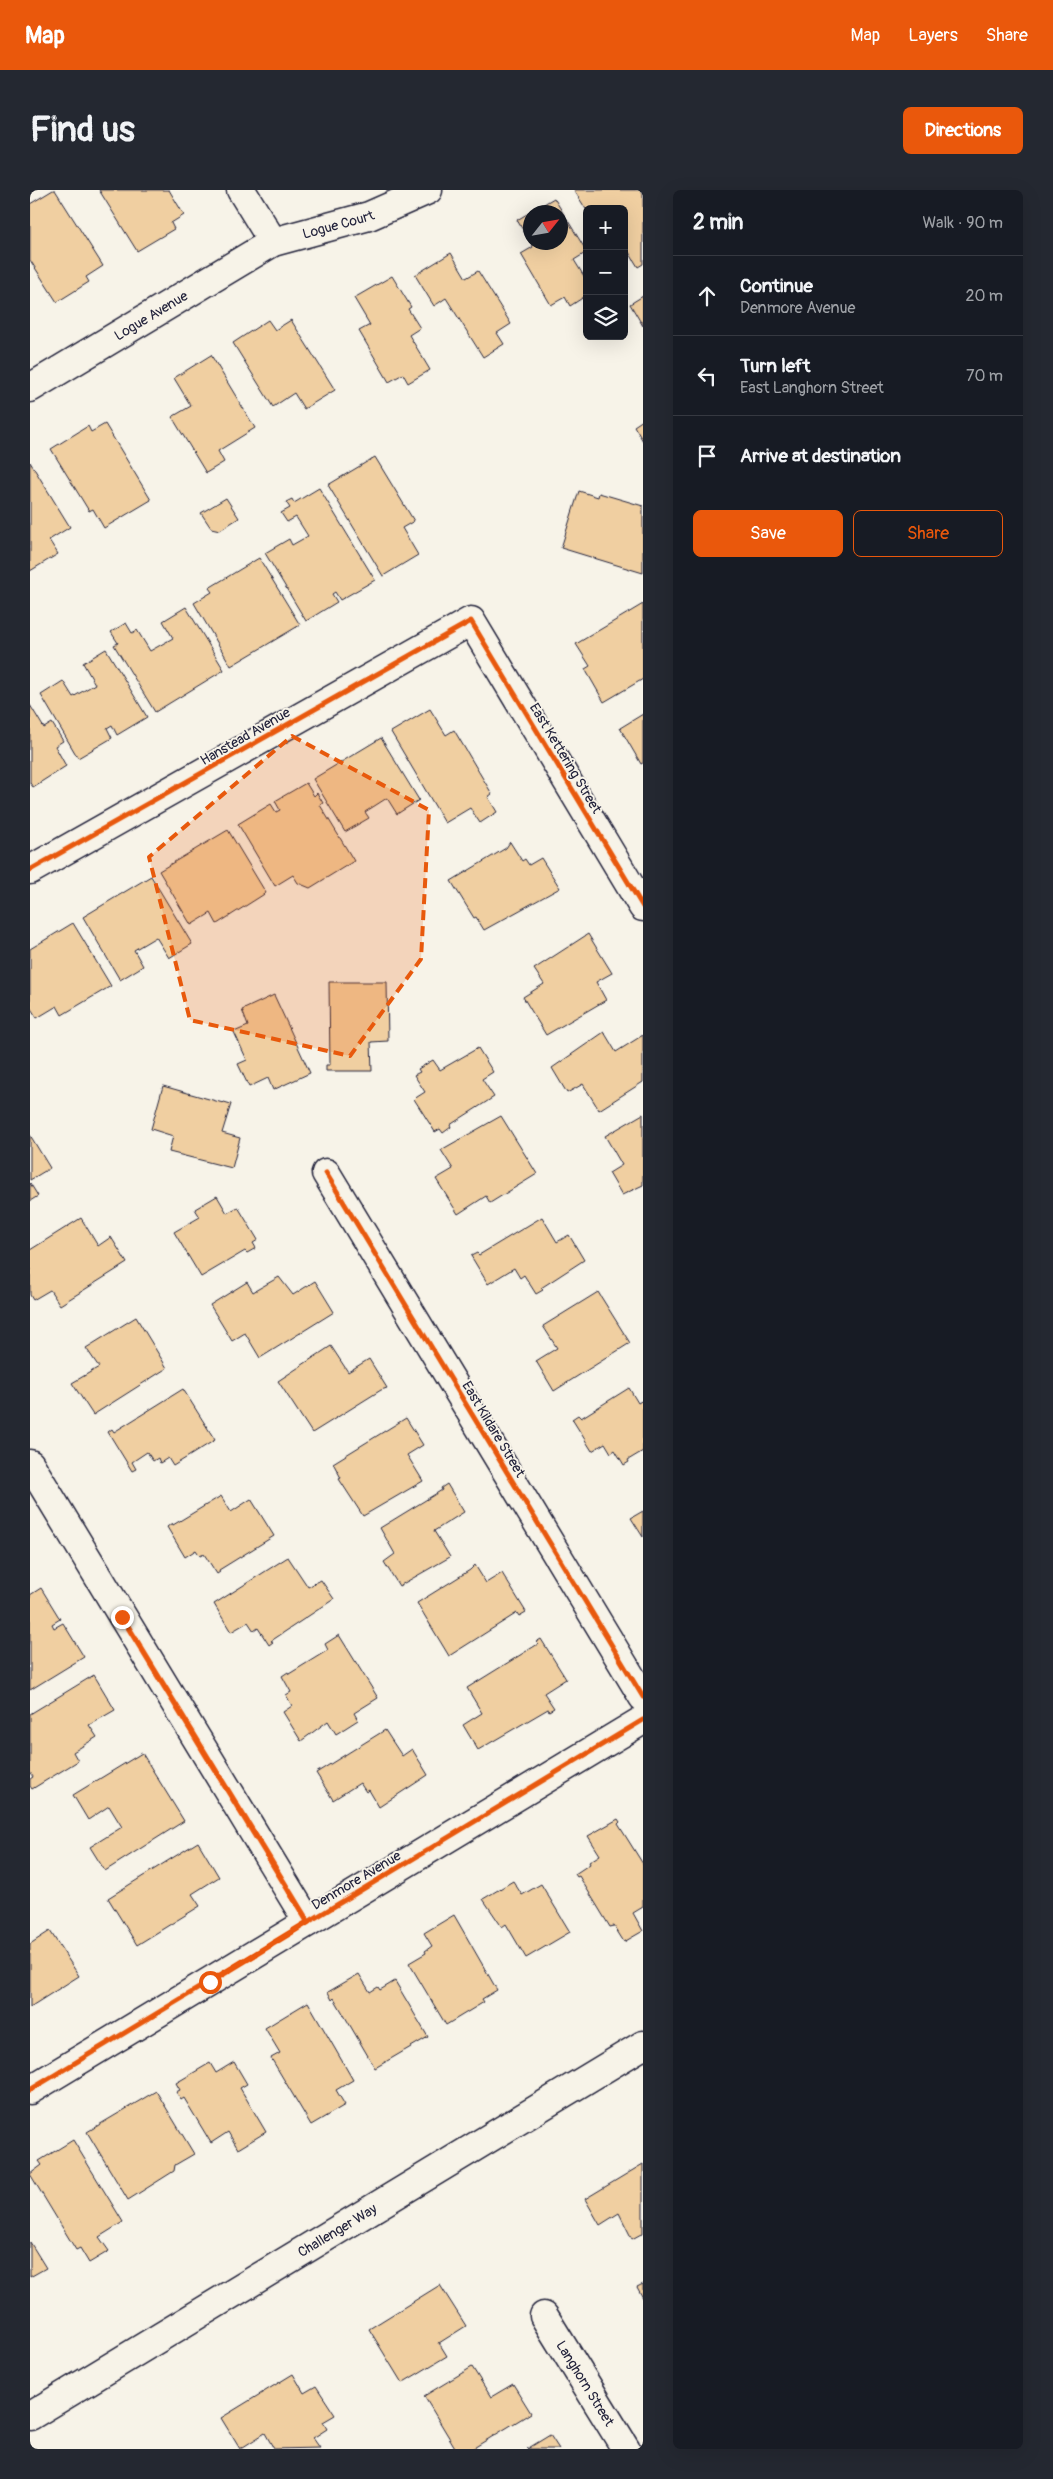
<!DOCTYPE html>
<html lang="en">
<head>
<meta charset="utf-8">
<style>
  :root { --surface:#171b24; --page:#242831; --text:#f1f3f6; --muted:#9ea1a6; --line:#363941; --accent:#ea580c }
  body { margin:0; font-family:Pangolin,sans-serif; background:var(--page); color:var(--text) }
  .controls { position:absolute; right:15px; top:15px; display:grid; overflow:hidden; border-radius:8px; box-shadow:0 5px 20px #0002 }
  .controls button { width:45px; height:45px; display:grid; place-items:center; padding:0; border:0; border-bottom:1px solid var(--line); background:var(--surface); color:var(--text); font:25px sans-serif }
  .compass { position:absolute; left:493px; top:15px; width:45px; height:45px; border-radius:50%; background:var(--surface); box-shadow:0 5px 20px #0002; rotate:59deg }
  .stop { position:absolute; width:15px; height:15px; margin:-11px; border:4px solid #ea580c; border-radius:50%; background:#fff }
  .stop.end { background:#ea580c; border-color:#fff; box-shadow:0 1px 5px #0008 }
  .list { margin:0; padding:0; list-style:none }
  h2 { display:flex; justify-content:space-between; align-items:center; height:65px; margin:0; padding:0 20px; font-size:21px }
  h2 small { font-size:16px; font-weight:400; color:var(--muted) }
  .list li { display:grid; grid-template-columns:32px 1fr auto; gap:15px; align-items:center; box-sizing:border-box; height:80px; padding:0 20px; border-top:1px solid var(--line) }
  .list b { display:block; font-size:19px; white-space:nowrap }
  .list p { margin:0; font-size:16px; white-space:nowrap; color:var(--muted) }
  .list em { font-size:16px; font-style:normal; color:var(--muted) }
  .actions { display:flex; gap:10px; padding:15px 20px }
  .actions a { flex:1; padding:11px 0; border:1px solid var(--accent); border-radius:8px; text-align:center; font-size:18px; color:var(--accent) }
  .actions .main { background:var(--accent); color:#fff }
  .icon { flex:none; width:28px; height:28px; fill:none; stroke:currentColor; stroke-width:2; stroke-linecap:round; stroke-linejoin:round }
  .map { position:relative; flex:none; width:613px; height:2259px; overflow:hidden; border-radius:8px }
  header { display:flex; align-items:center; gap:30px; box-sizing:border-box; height:70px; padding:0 25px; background:var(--accent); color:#fff }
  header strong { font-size:24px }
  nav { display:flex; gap:28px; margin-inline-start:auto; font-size:18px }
  .intro { display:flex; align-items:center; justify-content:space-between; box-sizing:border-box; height:120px; padding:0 30px }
  h1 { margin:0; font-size:35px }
  .button { padding:12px 22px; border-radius:8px; background:var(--accent); color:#fff; font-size:18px; font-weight:700 }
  main { display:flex; gap:30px; padding:0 30px }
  aside { flex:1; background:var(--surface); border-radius:8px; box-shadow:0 5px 20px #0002 }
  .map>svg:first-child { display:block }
</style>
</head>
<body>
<header>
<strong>Map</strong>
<nav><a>Map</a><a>Layers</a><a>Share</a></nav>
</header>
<div class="intro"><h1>Find us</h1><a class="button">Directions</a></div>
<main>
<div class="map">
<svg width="613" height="2259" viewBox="0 0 613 2259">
  <rect width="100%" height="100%" fill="#f7f3e8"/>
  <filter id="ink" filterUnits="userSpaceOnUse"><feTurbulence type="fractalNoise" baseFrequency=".02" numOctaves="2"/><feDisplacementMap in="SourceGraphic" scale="10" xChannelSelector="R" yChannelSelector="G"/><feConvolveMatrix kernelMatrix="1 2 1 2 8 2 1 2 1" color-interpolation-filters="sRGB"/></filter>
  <g filter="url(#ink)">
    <!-- building -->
    <path fill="#f0cfa1" stroke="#22223b" d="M23 0H25L73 76 56 87 59 92 27 112 0 70V14Z
      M69 0H139L154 25 141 33 144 39 107 61Z
      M544 0H611L613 3V74L608 77 594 54V19H557V21Z
      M524 8 557 62 544 70 557 91V105L540 116 535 107 521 115 491 64 503 57 501 52H530V22H500V52L487 30Z
      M421 63 436 88 448 81 481 134 467 143 474 154 453 167 416 108 404 116 385 85Z
      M362 86 381 117 378 119 390 138 379 145 400 180 378 193 373 184 359 192 329 141 340 135 324 108Z
      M613 106V136L600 114Z
      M238 130 245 140 261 130 305 200 274 219 264 203 243 217 203 153Z
      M181 165 225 238 188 261 194 272 176 283 142 227 161 216 144 188Z
      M613 230V251L604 236Z
      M75 234 121 310 74 338 63 319 59 321 21 259 58 236 61 242Z
      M345 267 384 331 372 338 388 365 353 386 298 295Z
      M0 272 40 337 19 350 28 364 0 381Z
      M289 298 345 390 310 410 305 402 302 404 307 412 276 431 235 363 259 349 262 355 278 346 266 327 257 332 251 323 260 318 256 312 262 309 264 313Z
      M549 301 568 307 569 303 613 316V383L531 358Z
      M196 308 209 328 190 340 181 338 171 323Z
      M229 368 270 435 201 476 164 413 182 402 179 398Z
      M613 414V489L574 512 555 479 560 476 546 454Z
      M156 417 194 480 125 522 84 455 88 453 81 442 96 433 102 443 107 440 120 461 143 448 133 431Z
      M76 459 117 527 87 545 82 535 77 538 82 548 48 568 11 505 33 491 43 507 65 494 53 473Z
      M0 515 14 538 22 533 33 551 25 556 36 576 3 597 0 593Z
      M400 519 416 545 424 540 462 604 458 607 467 622 450 633 440 618 415 633 361 542Z
      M613 524V573L611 574 590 538Z
      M351 548 389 610 367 624 357 608 335 622 339 628 315 642 283 589Z
      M276 593 284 606 287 603 293 613 290 615 324 671 280 698 268 693 263 685 245 696 208 634 241 614 246 622 250 620 245 611Z
      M198 640 236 703 187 734 181 723 161 735 129 681Z
      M480 652 492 671 495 669 499 675 511 668 530 698 454 740 446 727 444 728 421 691 476 658Z
      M121 686 162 754 139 768 126 747 104 760 113 776 90 790 53 727Z
      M43 733 81 796 32 825 27 816 7 828 0 817V759Z
      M558 744 582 783 566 792 576 810 516 845 493 807 514 794 504 779Z
      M299 792H357L358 851 341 852 342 881H296V875H300Z
      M244 805 280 883 243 900 238 888 219 897 208 874 217 870 204 842 218 836 212 820Z
      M574 842 586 862 613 845V892L569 920 553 894 537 903 522 878Z
      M448 858 463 882 452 889 464 907 420 935 421 937 413 943 410 939 405 942 384 909 395 902 384 885 390 882 388 879 403 870 410 880Z
      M133 896 193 913 194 912 201 914 192 943 210 948 202 978 139 962 143 946 121 939Z
      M613 924V995L592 1005 579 983 592 975 575 946Z
      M471 926 507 984 460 1013 456 1006 428 1024 406 989 423 979 411 960Z
      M0 945 20 978 0 990Z
      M0 993 8 1006 0 1011Z
      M187 1006 197 1023 208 1017 228 1050 223 1053 226 1058 217 1063 215 1061 171 1087 144 1042 170 1027 165 1019Z
      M512 1027 527 1052 539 1045 554 1070 511 1098 513 1100 506 1104 494 1085 490 1088 484 1078 458 1094 441 1066 447 1063 449 1065Z
      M51 1028 68 1056 81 1047 97 1073 30 1115 20 1100 3 1110 0 1105V1060Z
      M249 1087 263 1105 285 1091 304 1122 230 1168 215 1143 202 1151 180 1115 217 1092 223 1102Z
      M568 1102 600 1153 524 1201 506 1171 527 1158 513 1136Z
      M106 1127 137 1178 63 1225 42 1193 69 1177 56 1158Z
      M301 1156 318 1182 339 1169 357 1198 351 1200 282 1243 248 1191Z
      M599 1198 608 1213 613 1210V1261L598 1270 599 1272 594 1275 585 1260 581 1263 575 1253 562 1261 542 1229 548 1225 551 1228Z
      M153 1199 185 1250 143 1276 138 1268 130 1273 128 1268 123 1271 117 1262 102 1272 106 1279 102 1281 78 1242 82 1239 84 1242Z
      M376 1228 393 1255 377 1265 393 1291 333 1326 309 1289 311 1288 303 1273Z
      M417 1294 434 1322 404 1341 420 1367 369 1396 354 1372 365 1364 350 1338 412 1300 411 1298Z
      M191 1306 201 1322 221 1309 244 1346 189 1380 190 1382 187 1384 174 1364 170 1366 166 1360 155 1367 137 1337 142 1333 143 1335Z
      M613 1321V1347L601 1328Z
      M258 1367 278 1397 291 1390 304 1409 241 1451 243 1452 239 1455 228 1438 224 1441 218 1432 201 1442 184 1414Z
      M445 1375 456 1393 472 1383 496 1422 489 1426 487 1423 419 1466 387 1413 440 1380Z
      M11 1398 30 1429 22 1434 24 1438 33 1433 54 1467 0 1500V1405Z
      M309 1445 348 1508 324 1523 328 1530 306 1544 298 1531 271 1551 253 1522 262 1516 256 1505 261 1502 252 1486 258 1482 259 1484 298 1460 295 1454Z
      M511 1449 536 1489 514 1503 524 1518 519 1521 518 1519 448 1560 433 1535 452 1523 437 1498 508 1454 506 1452Z
      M64 1485 85 1520 59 1535 67 1547 43 1562 48 1571 2 1599 0 1596V1589L3 1587 0 1582V1524Z
      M355 1540 372 1566 382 1559 398 1585 349 1617 339 1600 336 1602 330 1593 303 1610 286 1583Z
      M112 1563 154 1631 75 1681 60 1657 92 1637 79 1616 58 1630 43 1605Z
      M588 1629 590 1632 588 1634 613 1674V1717L603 1723 613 1741 594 1752 584 1736 580 1737 549 1686 547 1687 545 1684 560 1674 559 1672 570 1665 558 1646Z
      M168 1652 189 1687 162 1704 170 1716 107 1755 78 1708Z
      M483 1691 492 1705 511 1694 540 1742 496 1768 476 1734 472 1737 453 1709Z
      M424 1725 467 1800 452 1809 454 1812 416 1835 379 1773 396 1763 395 1761 402 1756 394 1743Z
      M20 1741 49 1786 0 1817V1754Z
      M329 1784 340 1802 348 1797 350 1800 365 1791 398 1847 345 1878 304 1808 302 1810 298 1802Z
      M278 1812 323 1890 306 1900 315 1915 281 1935 241 1868 250 1863 235 1838Z
      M204 1872 217 1894 210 1898 236 1942 208 1959 198 1942 181 1953 154 1908 151 1910 146 1902 150 1900 146 1893 180 1873 186 1883Z
      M126 1901 164 1964 145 1975 144 1981 98 2010 57 1942Z
      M43 1950 93 2032 69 2047 79 2061 59 2073 50 2058 46 2060 0 1984 12 1975 9 1971Z
      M613 1974V2043L602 2049 589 2023 570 2035 555 2009Z
      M0 2052 16 2078 0 2087Z
      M613 2094V2108L607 2097Z
      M410 2095 436 2136 409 2153 417 2166 372 2193 339 2139Z
      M442 2177 461 2207 483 2194 501 2223 442 2259H426L394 2206Z
      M263 2184 274 2203 286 2196 305 2225 293 2232 297 2239 283 2248 290 2258 244 2259 235 2243 210 2259 191 2228Z
      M520 2245 529 2259H497Z"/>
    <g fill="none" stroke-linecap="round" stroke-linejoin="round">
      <defs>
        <g id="street">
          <path d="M211 0 243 52"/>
          <path id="s1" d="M0 198 243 52 339 26 398 0"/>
          <path d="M0 680 441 431 613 717"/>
          <path d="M296 983 613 1507"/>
          <path d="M0 1274 278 1732"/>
          <path d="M0 1900 613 1530"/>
          <path id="s2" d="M514 2126 596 2259"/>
        </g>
        <g id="secondary">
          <path id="s3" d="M0 2226 613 1855"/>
        </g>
      </defs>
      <!-- street casing -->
      <use href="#street" stroke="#22223b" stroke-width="31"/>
      <!-- secondary casing -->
      <use href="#secondary" stroke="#22223b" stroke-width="31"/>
      <!-- street -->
      <use href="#street" stroke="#f7f3e8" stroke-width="28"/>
      <!-- secondary -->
      <use href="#secondary" stroke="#f7f3e8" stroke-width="28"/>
      <defs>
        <path id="cycleway" d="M0 680 441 431 613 717
          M296 983 613 1507
          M0 1900 613 1530"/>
      </defs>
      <!-- cycleway casing -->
      <use href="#cycleway" stroke="#f7f3e8" stroke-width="8"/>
      <!-- cycleway -->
      <use href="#cycleway" stroke="#e8590c" stroke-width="5"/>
    </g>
  </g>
  <g fill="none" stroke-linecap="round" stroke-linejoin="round" filter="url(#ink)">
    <!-- route -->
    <path stroke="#ea580c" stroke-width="6" d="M92 1427 278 1732 180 1792"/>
  </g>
  <!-- marked area -->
  <path fill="#e8590c" fill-opacity="0.2" stroke="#e8590c" stroke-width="4" stroke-dasharray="10 6" stroke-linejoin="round" d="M262 546 399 620 391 769 320 866 160 830 119 667Z"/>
  <g text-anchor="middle" stroke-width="4" stroke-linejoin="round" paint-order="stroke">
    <!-- street labels -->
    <g font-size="14" fill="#22223b" stroke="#f7f3e8">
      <text dy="5" stroke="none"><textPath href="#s1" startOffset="351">Logue Court</textPath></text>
      <text dy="5" stroke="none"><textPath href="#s1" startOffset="141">Logue Avenue</textPath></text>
      <text transform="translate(215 546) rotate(-30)" y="5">Hanstead Avenue</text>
      <text transform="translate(536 568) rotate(59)" y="5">East Kettering Street</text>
      <text transform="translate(464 1239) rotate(59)" y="5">East Kildare Street</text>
      <text transform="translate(326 1690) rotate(-31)" y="5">Denmore Avenue</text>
      <text dy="5" stroke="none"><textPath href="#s3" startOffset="359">Challenger Way</textPath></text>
      <text dy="5" stroke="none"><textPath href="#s2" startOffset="79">Langhorn Street</textPath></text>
    </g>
  </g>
</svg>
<div class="controls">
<button>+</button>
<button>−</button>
<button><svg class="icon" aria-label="layers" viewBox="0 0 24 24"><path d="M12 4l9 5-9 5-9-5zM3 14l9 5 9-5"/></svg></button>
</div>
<svg class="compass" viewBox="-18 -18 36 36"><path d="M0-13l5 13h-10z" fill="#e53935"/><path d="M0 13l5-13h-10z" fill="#9ea1a6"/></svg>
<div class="stop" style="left:180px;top:1792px"></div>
<div class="stop end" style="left:92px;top:1427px"></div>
</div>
<aside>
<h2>2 min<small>Walk · 90 m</small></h2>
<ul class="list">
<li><svg class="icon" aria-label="ahead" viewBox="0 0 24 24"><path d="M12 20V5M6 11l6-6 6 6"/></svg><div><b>Continue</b><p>Denmore Avenue</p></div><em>20 m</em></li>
<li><svg class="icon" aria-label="left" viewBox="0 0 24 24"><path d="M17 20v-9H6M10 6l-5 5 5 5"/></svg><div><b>Turn left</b><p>East Langhorn Street</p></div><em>70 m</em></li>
<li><svg class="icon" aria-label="arrive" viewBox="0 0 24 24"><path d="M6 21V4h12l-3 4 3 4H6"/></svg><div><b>Arrive at destination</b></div></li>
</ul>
<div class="actions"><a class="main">Save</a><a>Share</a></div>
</aside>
</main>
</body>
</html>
